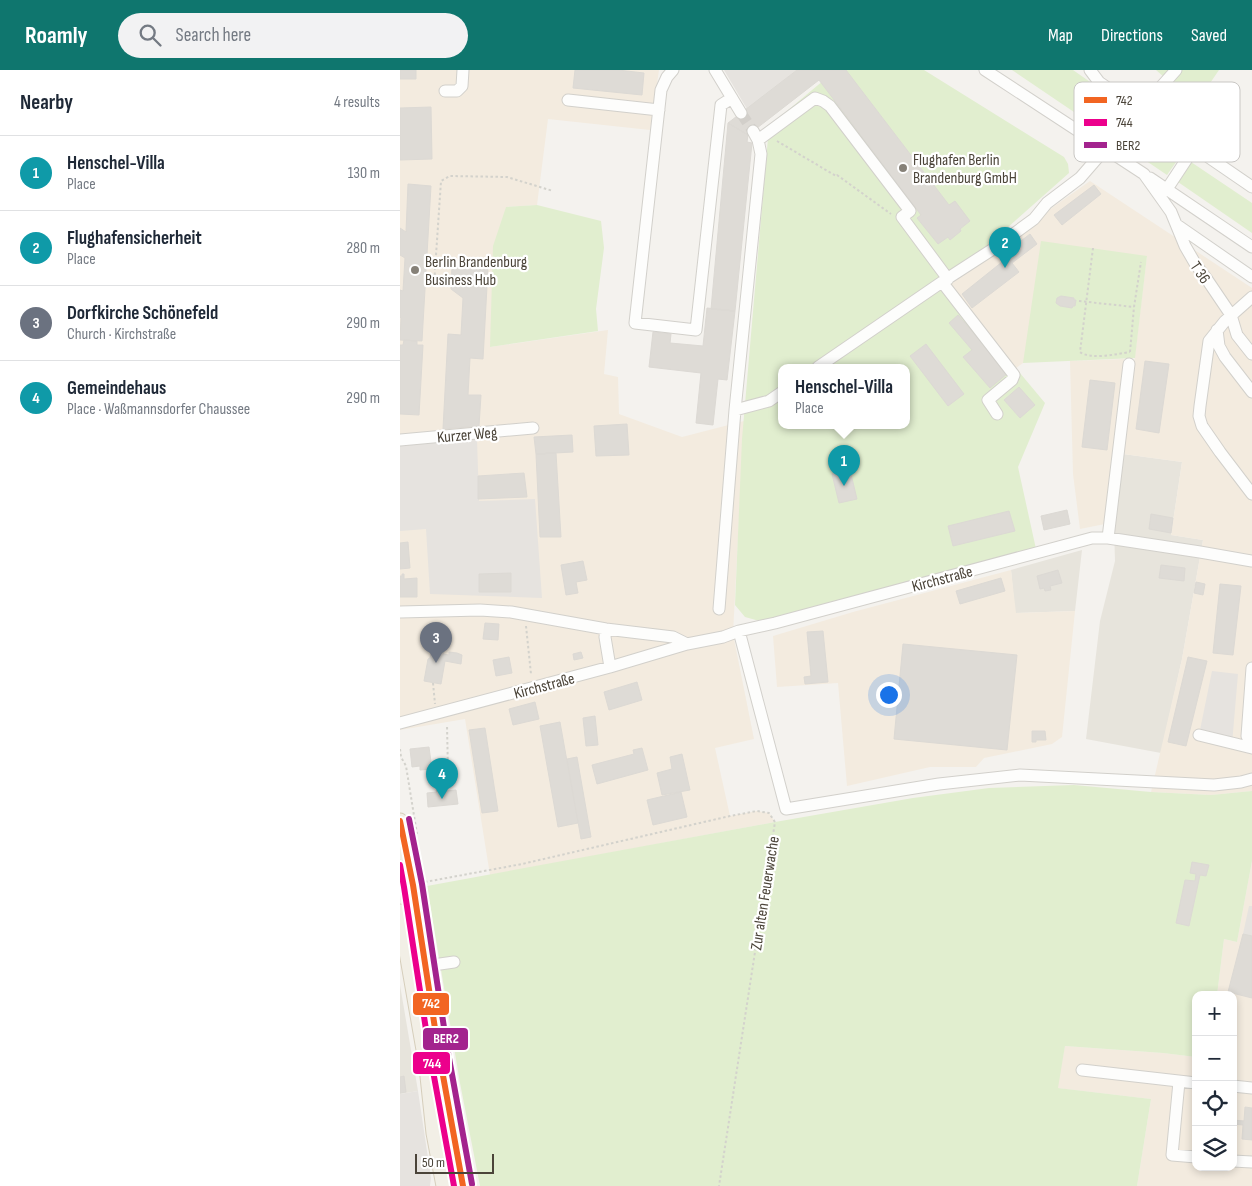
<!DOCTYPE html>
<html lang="en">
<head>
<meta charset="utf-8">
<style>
  :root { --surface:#fff; --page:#f2f2f3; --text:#1f2937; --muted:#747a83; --line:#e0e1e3; --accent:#0f766e }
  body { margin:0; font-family:"Sofia Sans Condensed",sans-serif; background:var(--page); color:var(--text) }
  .controls { position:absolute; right:15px; bottom:15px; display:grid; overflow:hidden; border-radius:10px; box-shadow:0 2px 8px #0003 }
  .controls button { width:45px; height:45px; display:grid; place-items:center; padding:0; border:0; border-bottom:1px solid var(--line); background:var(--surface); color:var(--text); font:25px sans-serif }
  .scale { position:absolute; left:15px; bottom:12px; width:79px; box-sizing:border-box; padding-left:5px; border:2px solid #4b4439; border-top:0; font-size:14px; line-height:18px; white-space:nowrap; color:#4b4439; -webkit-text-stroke:4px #fff; paint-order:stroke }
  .you { position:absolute; left:488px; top:624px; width:18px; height:18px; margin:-12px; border:4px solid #fff; border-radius:50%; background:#1a73e8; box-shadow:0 0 0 8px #1a73e833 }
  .badge { display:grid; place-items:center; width:32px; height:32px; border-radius:50%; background:var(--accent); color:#fff; font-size:16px; font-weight:700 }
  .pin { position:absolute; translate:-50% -41px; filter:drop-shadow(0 1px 2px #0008) }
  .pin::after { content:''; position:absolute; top:26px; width:18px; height:15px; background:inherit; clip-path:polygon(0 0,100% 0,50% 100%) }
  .popup { position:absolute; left:378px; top:294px; width:132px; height:65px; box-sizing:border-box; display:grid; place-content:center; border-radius:10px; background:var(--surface); filter:drop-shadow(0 1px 4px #0005); font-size:16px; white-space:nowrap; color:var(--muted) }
  .popup b { font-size:19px; color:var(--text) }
  .popup::after { content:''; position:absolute; left:50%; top:100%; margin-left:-10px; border:10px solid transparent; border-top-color:var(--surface) }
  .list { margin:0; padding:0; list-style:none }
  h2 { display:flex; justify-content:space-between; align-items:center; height:65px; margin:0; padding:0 20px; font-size:21px }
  h2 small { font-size:16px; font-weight:400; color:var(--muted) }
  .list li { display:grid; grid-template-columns:32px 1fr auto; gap:15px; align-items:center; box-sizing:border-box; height:75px; padding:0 20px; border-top:1px solid var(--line) }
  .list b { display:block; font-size:19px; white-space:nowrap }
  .list p { margin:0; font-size:16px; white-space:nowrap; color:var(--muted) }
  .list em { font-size:16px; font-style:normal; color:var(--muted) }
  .icon { flex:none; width:28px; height:28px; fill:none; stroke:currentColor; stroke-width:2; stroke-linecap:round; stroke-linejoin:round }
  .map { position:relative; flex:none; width:852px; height:1116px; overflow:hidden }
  header { display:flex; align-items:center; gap:30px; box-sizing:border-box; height:70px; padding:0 25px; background:var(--accent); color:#fff }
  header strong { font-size:24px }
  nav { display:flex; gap:28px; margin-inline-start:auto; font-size:18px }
  .search { width:350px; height:45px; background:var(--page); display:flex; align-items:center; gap:12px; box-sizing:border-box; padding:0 18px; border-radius:28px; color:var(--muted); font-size:19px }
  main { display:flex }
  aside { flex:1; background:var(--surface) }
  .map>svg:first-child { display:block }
</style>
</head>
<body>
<header>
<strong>Roamly</strong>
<div class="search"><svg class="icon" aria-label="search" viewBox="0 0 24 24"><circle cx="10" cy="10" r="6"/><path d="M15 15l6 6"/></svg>Search here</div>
<nav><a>Map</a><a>Directions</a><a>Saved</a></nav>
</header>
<main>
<aside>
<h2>Nearby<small>4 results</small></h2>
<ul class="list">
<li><span class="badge" style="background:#0f9aa8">1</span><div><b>Henschel-Villa</b><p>Place</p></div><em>130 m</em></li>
<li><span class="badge" style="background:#0f9aa8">2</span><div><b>Flughafensicherheit</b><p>Place</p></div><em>280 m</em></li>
<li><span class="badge" style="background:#6b7280">3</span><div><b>Dorfkirche Schönefeld</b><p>Church · Kirchstraße</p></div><em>290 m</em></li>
<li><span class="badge" style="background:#0f9aa8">4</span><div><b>Gemeindehaus</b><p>Place · Waßmannsdorfer Chaussee</p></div><em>290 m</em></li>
</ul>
</aside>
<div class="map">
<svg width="852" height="1116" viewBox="0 0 852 1116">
  <rect width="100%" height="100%" fill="#f4f2ee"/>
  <!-- residential -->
  <path fill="#e7e4dc" d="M723 384 782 392 771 465 803 470 782 589 761 683 686 669 700 551 715 491 714 457Z
    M682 480 675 541 615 543 611 500Z
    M0 915 18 1021 0 1024Z"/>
  <!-- commercial -->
  <path fill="#f3ebdf" d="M0 0H259L250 60 148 49 137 135 106 137 90 277 208 260 204 304 218 307 219 344 282 367 344 351 333 564 354 669 315 678 330 746 357 741 369 743 375 752 90 805 65 649 0 660Z
    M690 111 852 218V721L811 725 751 722 782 589 803 470 771 465 782 392 723 384 747 186 623 293 616 298 545 213Z
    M724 289 705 454 680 459 673 404 670 291Z
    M611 500 616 543 675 541 662 667 652 674 584 688 576 697H530L447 716 438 613 377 617 373 566 453 542Z
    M852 791V1116H737L751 1029 657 1018 665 976 763 983 796 987V1097H833V925H817L824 869 837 872Z"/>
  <!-- green -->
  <path fill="#e1eecf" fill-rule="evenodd" d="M436 0H524L664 87 668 94 669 103 545 213 645 333 618 397 636 479 363 552 345 547 335 535 342 369 369 56ZM382 297H506V355H382Z
    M612 0H673L706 23 710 31 726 47 781 85 767 105Z
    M756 0H819L802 25 794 27 773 15Z
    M791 92 852 133V163L778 112Z
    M137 135 201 151 204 178 196 239 198 261 90 277 93 176 106 137Z
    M641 171 747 186 735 288 623 293Z
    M674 715 751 722 811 725 852 721V791L837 872 824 869 817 925H796V987L763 983 665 976 658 1018 751 1029 737 1116H80L60 1013 27 816 375 752 513 728 589 718Z"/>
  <!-- parking -->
  <path fill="#e6e3df" d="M324 0H397L347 39Z
    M77 369 79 431 135 429 142 528 30 524 26 459 0 461V376Z
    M812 601 838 604 832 674 799 665Z
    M849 836H852V866L843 864Z
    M18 1021 31 1108 30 1116H0V1024Z"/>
  <!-- building -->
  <path fill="#dedbd6" stroke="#dcd9d4" d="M0 0H16V9H0Z
    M175 0H218L244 3 242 25 173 18Z
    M397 0H446L549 135 555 131 570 151 560 159 561 161 550 170 548 167 538 174 517 148 521 145 419 10 348 65 328 53Z
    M705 31 706 40 697 41 696 32Z
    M31 37 32 89 0 90V38Z
    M328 53 348 65 347 72 352 73 335 241 311 239Z
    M8 114 31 116 22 271 0 270 1 248 0 247V220L3 221 5 188 0 185V158L6 162Z
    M694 115 701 124 662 155 654 145Z
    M630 164 637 174 612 193 619 202 572 238 562 224 607 188 604 184Z
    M52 196 88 198 83 289 70 288 68 325H81L79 356 43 359 48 264 61 265 63 228 51 219Z
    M661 226 674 228V230H676L675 236H673L672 238 660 236 656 233 657 228Z
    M307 238 335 241 327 310 318 309 313 355 296 353 301 303 249 297 253 262 271 264 270 273 303 276Z
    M558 245 608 303 590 318 563 287 572 280 549 253Z
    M4 270 17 271V275H23L19 345 0 344V275H3Z
    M526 274 564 324 548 336 510 286Z
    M745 291 769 294 759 363 736 359Z
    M690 310 715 313 707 380 682 377Z
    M619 317 635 335 620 348 604 330Z
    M227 354 229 385 196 386 194 356Z
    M172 365 173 382 136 384 134 367Z
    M156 383 161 467H140L136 384Z
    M450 400 457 429 439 433 432 404Z
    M124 403 127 427 78 429V406Z
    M667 440 670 454 644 460 641 446Z
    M609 441 615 461 553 476 548 456Z
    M751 444 773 448 771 463 749 459Z
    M8 472 10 498 0 499V473Z
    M183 491 187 510 176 512 178 523 166 525 161 495Z
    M761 495 785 498 784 511 759 508Z
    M658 500 662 513 650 516 651 520 645 521 644 518 640 519 637 506Z
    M111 503V522H79V504Z
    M2 504H4V509L17 508V527H0V506H2Z
    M601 508 605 521 560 534 556 521Z
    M796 512 805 514 803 525 794 523Z
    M820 514 841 516 833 585 813 583Z
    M85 553 99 554 98 570 83 569Z
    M423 561 428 612 405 614 404 607 411 606 407 562Z
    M36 573H39L43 575V579H45L43 584 49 585V582L57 583 62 585 61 594 45 591 41 614 24 611 28 589 30 588 32 578 34 577Z
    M503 574 617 585 607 680 494 669Z
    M181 582 183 588 174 590 173 584Z
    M109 587 112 603 96 606 93 590Z
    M788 587 807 591 786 676 768 672Z
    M237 612 242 630 209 640 204 622Z
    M135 632 139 649 113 655 109 639Z
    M195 646 198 675 186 676 183 648Z
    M160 652 178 753 158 757 140 656Z
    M85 658 98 741 82 743 69 660Z
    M632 661H645L646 670H636V672H632Z
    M29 677 32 699 20 700V696L12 697 10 679Z
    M242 678 248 700 197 714 192 695 234 684 233 680Z
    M282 684 290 720 262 725 257 703 272 699 270 687Z
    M177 687 191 767 181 769 167 689Z
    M56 720 58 734 28 737 27 723Z
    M281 722 287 747 253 755 247 730Z
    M792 792 809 795 806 806 800 805 789 856 776 853 785 810 795 811 796 804 790 803Z
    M843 864 852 866V928L828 922Z
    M4 1006 6 1022 0 1023V1007Z
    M845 1037 852 1038V1070L842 1069 843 1055 833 1054V1050L844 1051Z"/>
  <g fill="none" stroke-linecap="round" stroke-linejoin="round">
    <!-- minor-tunnel -->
    <path stroke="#d2cfca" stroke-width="11" stroke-dasharray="11 5.5" stroke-linecap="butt" d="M341 43 353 61"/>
    <defs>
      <path id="minor" d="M273 0 267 7 261 20 235 253 296 260 321 35 332 28
        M315 0 341 43
        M585 0 744 104 771 142 785 176 796 195 806 208 831 245 837 265 852 284
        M690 0 699 12 852 117
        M45 21H57L62 16 63 0
        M168 30 259 40
        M738 40 751 28 776 0
        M358 70 415 28 423 31 430 36 510 141 502 147 548 209
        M750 108 852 177
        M767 119 794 78
        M777 155 852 207
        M542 212 614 305 612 310 588 330 597 344
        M852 227 825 251 809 271 800 336 799 346 802 356 820 382 852 424
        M817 260 819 276 825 287 852 322
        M418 297 542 212 593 179 634 149 647 133 680 108 706 78
        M335 340 369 331 382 322
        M0 370 133 358
        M708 468 729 294
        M319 539 335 340 361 84 358 70 353 61
        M0 542 80 540 111 542 206 559 273 567 287 574
        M206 559 205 567 210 597
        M339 561 386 739 539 714 620 705 814 715 841 712 852 709
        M852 598 847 666 852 677
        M0 653 210 597 287 574 323 567 339 561 375 553 692 468H708L800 482 852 491
        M799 665 852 678
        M19 897 54 892
        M682 1000 796 1013
        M779 1012 772 1085 796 1087
        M833 1016 852 1018
        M833 1091 852 1092"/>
      <path id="major" d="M0 751 13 815 38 978 63 1116
        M0 842 27 997 34 1063 44 1116"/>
    </defs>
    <!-- minor casing -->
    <use href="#minor" stroke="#d2d0cb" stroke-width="13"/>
    <!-- major casing -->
    <use href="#major" stroke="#d6cebb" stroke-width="17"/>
    <!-- path -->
    <path stroke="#d3d2cc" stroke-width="2" stroke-dasharray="2.5 2.5" stroke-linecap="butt" d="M377 71 436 106 437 105 491 144
      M693 178 680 282C690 290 717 284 730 282
      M34 215 41 111 50 106 107 107 153 121
      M679 231 734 237
      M730 282 734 237 741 192
      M126 556 131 604
      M33 613 35 634
      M0 679 1 687 6 696 17 764
      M37 722 34 704 48 702 47 655
      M25 812 122 794 330 746 357 741 369 743 375 752 319 1116"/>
    <!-- minor -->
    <use href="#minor" stroke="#fdfdfc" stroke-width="11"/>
    <!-- major -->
    <use href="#major" stroke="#f2efe6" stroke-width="15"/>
    <defs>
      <path id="bus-1" d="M0 751 13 815 38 978 63 1116"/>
      <path id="bus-2" d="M0 795 4 817 29 979 54 1116"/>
      <path id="bus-3" d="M9 749 22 814 47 977 72 1114"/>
    </defs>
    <!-- bus-1 casing -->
    <use href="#bus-1" stroke="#fff" stroke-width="10"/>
    <!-- bus-2 casing -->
    <use href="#bus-2" stroke="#fff" stroke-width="10"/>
    <!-- bus-3 casing -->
    <use href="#bus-3" stroke="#fff" stroke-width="10"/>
    <!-- bus-1 -->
    <use href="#bus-1" stroke="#f26522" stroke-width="6"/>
    <!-- bus-2 -->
    <use href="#bus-2" stroke="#ec008c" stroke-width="6"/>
    <!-- bus-3 -->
    <use href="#bus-3" stroke="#a3238e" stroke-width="6"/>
  </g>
  <!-- markers -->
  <g fill="#868178" stroke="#fff" stroke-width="2">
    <circle cx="503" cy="98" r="5"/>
    <circle cx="15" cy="200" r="5"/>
  </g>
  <g text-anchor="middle" stroke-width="4.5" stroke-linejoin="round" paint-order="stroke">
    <!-- poi labels -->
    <g font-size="16" fill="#4b4439" stroke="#fff" text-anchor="start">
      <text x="513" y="95">Flughafen Berlin<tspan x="513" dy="18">Brandenburg GmbH</tspan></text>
      <text x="25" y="197">Berlin Brandenburg<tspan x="25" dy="18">Business Hub</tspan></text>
    </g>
    <!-- street labels -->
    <g font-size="16" fill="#4b4439" stroke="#fff">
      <text transform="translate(801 202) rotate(56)" y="6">T 36</text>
      <text transform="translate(67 364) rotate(-5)" y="6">Kurzer Weg</text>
      <text transform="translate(542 508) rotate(-15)" y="6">Kirchstraße</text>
      <text transform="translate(144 615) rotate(-15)" y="6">Kirchstraße</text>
      <text transform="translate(364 823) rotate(-81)" y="6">Zur alten Feuerwache</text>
    </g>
  </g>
  <!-- legend -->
  <rect x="674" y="12" width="166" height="80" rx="8" fill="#fff" stroke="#c9c7c4" stroke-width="1"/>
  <rect x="684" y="27" width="23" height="6" fill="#f26522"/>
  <rect x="684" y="49" width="23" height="7" fill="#ec008c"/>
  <rect x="684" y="72" width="23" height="6" fill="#a3238e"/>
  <g font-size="14" fill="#4b4439">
    <text x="716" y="35">742</text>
    <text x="716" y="57">744</text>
    <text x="716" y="80">BER2</text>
  </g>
  <g stroke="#fff" stroke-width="2">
    <rect x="12" y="922" width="38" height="24" rx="5" fill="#f26522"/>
    <rect x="22" y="957" width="47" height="24" rx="5" fill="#a3238e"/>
    <rect x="12" y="981" width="39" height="24" rx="5" fill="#ec008c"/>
  </g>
  <g font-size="14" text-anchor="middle" font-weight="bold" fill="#fff">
    <text x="31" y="938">742</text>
    <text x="46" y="973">BER2</text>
    <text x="32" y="998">744</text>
  </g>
</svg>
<div class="controls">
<button>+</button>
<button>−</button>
<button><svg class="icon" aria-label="locate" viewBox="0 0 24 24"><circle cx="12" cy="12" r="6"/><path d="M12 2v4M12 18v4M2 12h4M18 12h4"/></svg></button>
<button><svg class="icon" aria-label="layers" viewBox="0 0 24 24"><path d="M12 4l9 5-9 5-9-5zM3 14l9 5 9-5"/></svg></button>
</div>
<div class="scale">50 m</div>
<div class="you"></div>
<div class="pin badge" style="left:444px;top:416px;background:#0f9aa8">1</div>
<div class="popup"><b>Henschel-Villa</b>Place</div>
<div class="pin badge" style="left:605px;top:198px;background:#0f9aa8">2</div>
<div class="pin badge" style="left:36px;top:593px;background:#6b7280">3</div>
<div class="pin badge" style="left:42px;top:729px;background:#0f9aa8">4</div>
</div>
</main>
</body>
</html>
